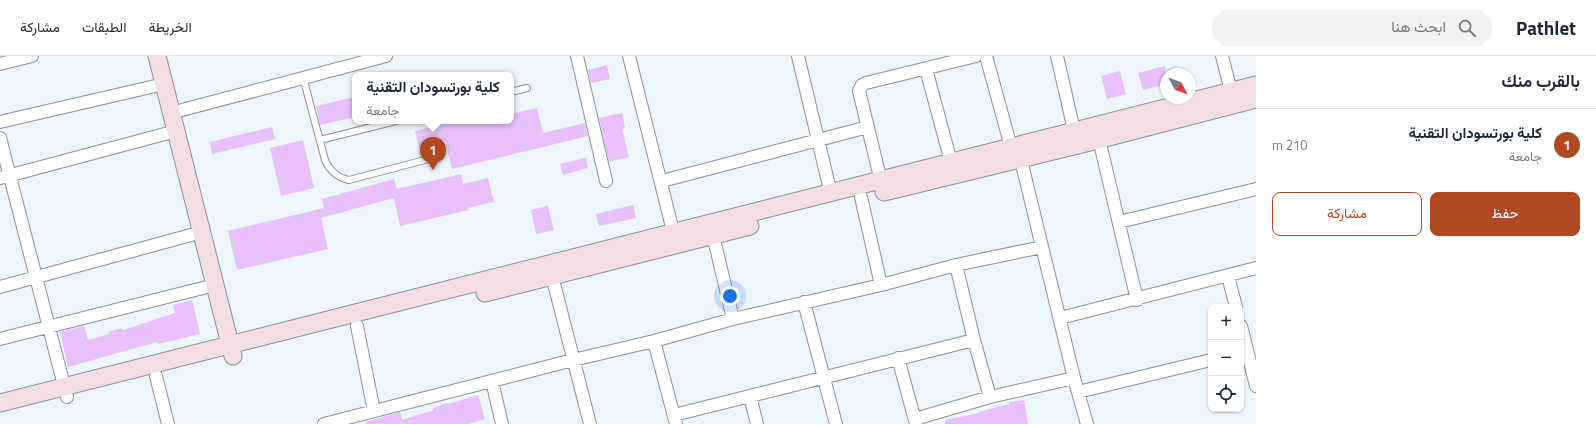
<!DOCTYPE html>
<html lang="ar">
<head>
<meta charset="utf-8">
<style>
  :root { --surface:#fff; --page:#f2f2f3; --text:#1f2937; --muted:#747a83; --line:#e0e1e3; --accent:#b04921 }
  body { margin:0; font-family:"Titillium Web",Vazirmatn,sans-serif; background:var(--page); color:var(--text); direction:rtl }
  .controls { position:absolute; right:12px; bottom:12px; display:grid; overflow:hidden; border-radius:8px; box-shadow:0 1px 3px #0004 }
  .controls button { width:36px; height:36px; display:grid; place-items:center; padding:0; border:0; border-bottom:1px solid var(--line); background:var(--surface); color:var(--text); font:20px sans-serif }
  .compass { position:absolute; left:1160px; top:12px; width:36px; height:36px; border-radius:50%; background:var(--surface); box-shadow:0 1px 3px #0004; rotate:131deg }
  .you { position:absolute; left:730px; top:240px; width:14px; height:14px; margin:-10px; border:3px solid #fff; border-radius:50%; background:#1a73e8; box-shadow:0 0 0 6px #1a73e833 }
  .badge { display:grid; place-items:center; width:26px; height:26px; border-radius:50%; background:var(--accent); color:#fff; font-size:13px; font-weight:700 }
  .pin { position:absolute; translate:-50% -33px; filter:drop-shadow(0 1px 2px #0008) }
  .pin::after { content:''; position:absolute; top:21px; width:14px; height:12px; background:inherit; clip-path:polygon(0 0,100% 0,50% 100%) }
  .popup { position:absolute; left:352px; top:16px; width:162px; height:52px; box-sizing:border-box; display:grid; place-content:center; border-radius:8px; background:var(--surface); filter:drop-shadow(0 1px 3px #0005); font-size:13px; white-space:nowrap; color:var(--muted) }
  .popup b { font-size:15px; color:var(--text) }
  .popup::after { content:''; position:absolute; left:50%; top:100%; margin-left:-8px; border:8px solid transparent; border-top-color:var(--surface) }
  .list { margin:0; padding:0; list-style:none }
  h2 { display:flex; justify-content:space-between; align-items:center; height:52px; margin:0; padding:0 16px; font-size:17px }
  h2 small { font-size:13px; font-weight:400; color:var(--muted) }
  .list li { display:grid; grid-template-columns:26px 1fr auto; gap:12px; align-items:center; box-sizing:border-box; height:72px; padding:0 16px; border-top:1px solid var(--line) }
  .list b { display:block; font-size:15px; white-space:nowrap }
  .list p { margin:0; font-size:13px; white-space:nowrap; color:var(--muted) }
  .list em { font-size:13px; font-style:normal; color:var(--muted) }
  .actions { display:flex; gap:8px; padding:12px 16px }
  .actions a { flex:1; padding:9px 0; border:1px solid var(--accent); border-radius:8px; text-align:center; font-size:14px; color:var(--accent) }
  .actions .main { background:var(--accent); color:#fff }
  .icon { flex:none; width:22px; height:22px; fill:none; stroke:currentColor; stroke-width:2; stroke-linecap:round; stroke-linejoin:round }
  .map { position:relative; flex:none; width:1256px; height:368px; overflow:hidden; direction:ltr }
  header { display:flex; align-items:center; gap:24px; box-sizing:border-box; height:56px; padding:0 20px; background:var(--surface); border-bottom:1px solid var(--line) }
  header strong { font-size:19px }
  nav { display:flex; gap:22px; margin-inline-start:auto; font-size:14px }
  .search { width:280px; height:36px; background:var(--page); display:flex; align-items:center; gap:10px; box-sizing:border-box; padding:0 14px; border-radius:22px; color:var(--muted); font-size:15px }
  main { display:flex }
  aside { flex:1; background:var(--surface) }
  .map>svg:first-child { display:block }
</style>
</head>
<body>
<header>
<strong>Pathlet</strong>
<div class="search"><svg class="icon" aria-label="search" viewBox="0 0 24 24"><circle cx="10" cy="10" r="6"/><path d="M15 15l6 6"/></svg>ابحث هنا</div>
<nav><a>الخريطة</a><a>الطبقات</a><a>مشاركة</a></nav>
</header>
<main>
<aside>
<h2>بالقرب منك<small></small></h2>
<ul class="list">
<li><span class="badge">1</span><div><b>كلية بورتسودان التقنية</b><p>جامعة</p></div><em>210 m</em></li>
</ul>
<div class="actions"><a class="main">حفظ</a><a>مشاركة</a></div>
</aside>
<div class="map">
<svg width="1256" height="368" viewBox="0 0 1256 368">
  <rect width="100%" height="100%" fill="#eef6fd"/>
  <!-- building -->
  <path fill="#e8c1fa" d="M607 9 610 23 591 27 588 14Z
    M1165 10 1166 28 1143 34 1138 17Z
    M1120 15 1126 38 1107 43 1101 20Z
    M355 41V61L320 69 316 50Z
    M537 52 543 77 585 67 588 80 452 113 445 85 419 92 415 75 452 65H511V58Z
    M622 57 625 72 622 73 629 101 609 106 599 62Z
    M272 71 275 83 212 98 210 86Z
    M303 84 314 132 281 140 270 92Z
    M586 102 588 112 563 119 560 108Z
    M461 118 463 128 488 122 494 146 468 152 469 154 400 170 394 142 321 162 328 193 237 214 228 175 324 152 322 143 394 123 397 133Z
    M633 149 636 162 599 170 596 158Z
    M548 150 554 174 536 178 531 154Z
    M192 244 200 278 158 288 157 286 68 311 60 276 84 270 88 284 109 278 108 276 122 272 123 274 175 257 173 249Z
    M478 339 485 363 468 368H366V366L400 356 402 364 434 354 433 352 447 347 448 348Z
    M1024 344 1028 368H945V364L979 357V356L1009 348V346Z"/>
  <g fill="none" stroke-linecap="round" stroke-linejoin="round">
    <defs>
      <path id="lane" d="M303 21 325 104C329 114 338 122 349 124L440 100
        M511 36 527 32
        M320 84 396 65"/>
      <path id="street" d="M577 0 606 125
        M629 0 675 183
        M798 0 831 138
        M986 0 1011 91
        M1057 0 1076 83
        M1222 0 1233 43
        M0 8 32 0
        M926 13 951 106
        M182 54 386 0
        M0 66 164 28
        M0 82 67 341
        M1099 83 1137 244
        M1019 96 1074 322 1087 368
        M0 122 176 75
        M662 125 868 71
        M881 125 859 35 862 29 866 27 976 0
        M861 141 881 229
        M1119 166 1256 133
        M713 179 733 263
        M956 209 974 284 990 341
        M550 212 590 368
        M1228 220 1236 251
        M0 231 202 176
        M804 246 836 368
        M1060 262 1256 212
        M357 270 374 355
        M1241 270 1256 330
        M0 283 215 229
        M654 285 676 368
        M898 302 916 368
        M156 320 168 368
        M492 325 502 368
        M1078 336 1211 304
        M750 340 757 368
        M674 359 974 284
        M915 363 990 341 1074 322
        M324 368 573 304 654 285 733 263 881 229 956 209 1042 191"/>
      <path id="secondary" d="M157 0 233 300
        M884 136 1078 89 1256 43
        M485 237 750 170
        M0 347 1256 29"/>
    </defs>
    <!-- lane casing -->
    <use href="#lane" stroke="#8a9198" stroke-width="8"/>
    <!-- street casing -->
    <use href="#street" stroke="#8a9198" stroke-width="14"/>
    <!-- secondary casing -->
    <use href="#secondary" stroke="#8a9198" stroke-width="19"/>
    <!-- lane -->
    <use href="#lane" stroke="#fff" stroke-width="6"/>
    <!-- street -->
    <use href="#street" stroke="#fff" stroke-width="12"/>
    <!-- secondary -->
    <use href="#secondary" stroke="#f4dee4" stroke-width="17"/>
  </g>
</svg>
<div class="controls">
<button>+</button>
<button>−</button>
<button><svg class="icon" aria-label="locate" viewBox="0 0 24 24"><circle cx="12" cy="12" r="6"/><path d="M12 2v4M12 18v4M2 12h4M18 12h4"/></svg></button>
</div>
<svg class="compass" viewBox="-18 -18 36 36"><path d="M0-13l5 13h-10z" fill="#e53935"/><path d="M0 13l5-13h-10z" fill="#747a83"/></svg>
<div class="you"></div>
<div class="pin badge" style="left:433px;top:114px">1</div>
<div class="popup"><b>كلية بورتسودان التقنية</b>جامعة</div>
</div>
</main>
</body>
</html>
